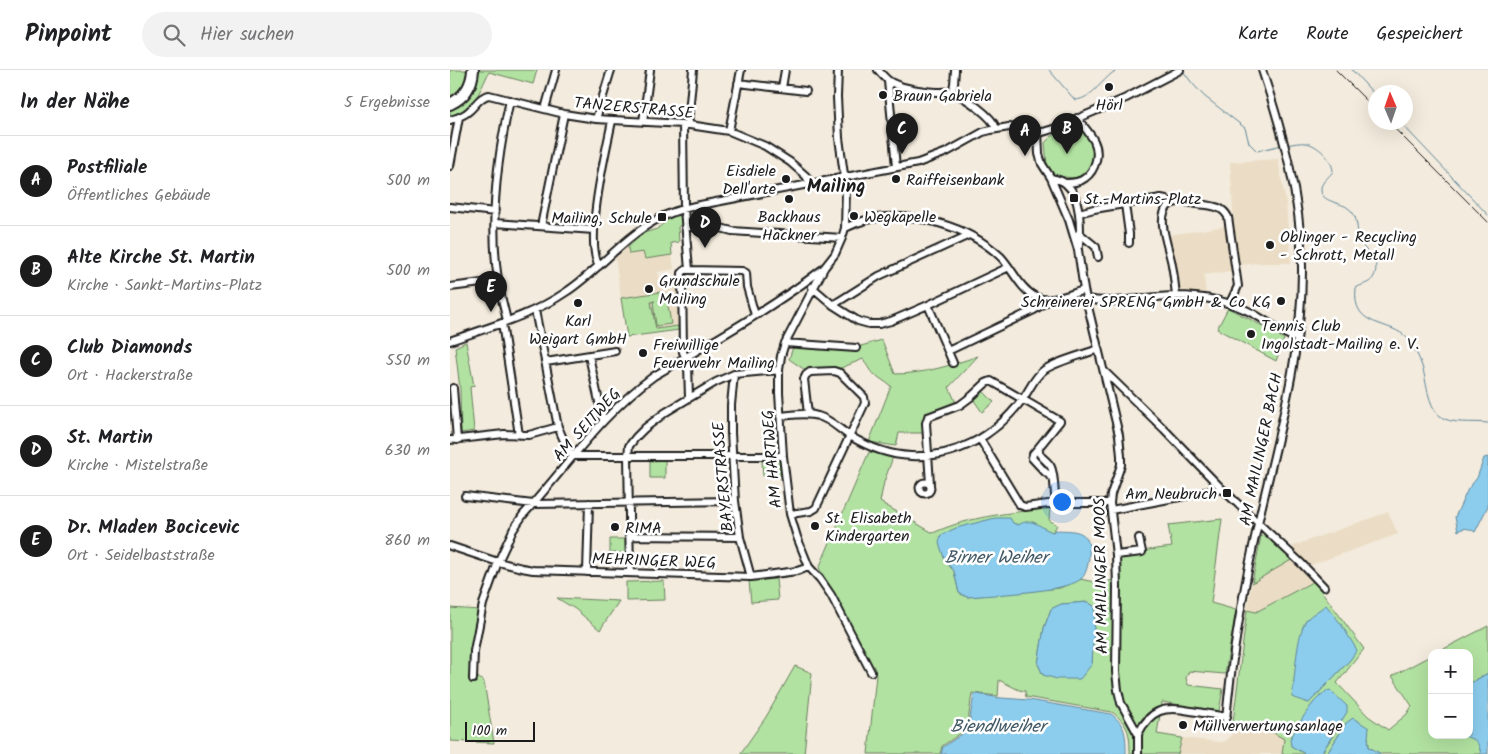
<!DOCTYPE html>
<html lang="de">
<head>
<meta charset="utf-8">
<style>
  :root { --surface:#fff; --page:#f2f2f2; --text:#202124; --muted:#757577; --line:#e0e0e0; --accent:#1c1c1c }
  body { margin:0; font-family:Kalam,sans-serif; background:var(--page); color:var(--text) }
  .controls { position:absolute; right:15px; bottom:15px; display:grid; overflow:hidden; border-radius:10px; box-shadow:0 5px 20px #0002 }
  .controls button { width:45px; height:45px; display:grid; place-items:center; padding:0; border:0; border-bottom:1px solid var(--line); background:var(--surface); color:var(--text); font:25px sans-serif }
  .compass { position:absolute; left:918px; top:15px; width:45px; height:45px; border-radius:50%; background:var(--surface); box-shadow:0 5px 20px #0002; rotate:358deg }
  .scale { position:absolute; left:15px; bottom:12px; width:70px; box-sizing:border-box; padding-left:5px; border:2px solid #1c1c1c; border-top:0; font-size:14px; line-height:18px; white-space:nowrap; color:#1c1c1c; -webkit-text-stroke:4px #fff; paint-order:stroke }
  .you { position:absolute; left:611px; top:431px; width:18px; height:18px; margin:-12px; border:4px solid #fff; border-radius:50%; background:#1a73e8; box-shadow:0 0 0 8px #1a73e833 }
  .badge { display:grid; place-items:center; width:32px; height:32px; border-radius:50%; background:var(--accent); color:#fff; font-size:16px; font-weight:700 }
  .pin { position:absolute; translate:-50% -41px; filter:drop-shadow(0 1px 2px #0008) }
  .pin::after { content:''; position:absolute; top:26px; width:18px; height:15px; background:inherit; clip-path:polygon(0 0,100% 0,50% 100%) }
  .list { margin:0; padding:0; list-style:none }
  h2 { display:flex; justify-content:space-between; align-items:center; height:65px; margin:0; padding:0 20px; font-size:21px }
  h2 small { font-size:16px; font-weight:400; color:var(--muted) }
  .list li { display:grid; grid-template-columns:32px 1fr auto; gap:15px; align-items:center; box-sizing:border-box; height:90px; padding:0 20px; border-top:1px solid var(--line) }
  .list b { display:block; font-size:19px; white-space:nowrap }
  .list p { margin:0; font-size:16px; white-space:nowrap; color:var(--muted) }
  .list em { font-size:16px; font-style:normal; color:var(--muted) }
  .icon { flex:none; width:28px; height:28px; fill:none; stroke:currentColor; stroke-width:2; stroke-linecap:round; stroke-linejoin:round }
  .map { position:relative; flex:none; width:1038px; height:684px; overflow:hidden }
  header { display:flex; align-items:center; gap:30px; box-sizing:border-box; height:70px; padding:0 25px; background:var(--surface); border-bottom:1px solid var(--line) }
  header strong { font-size:24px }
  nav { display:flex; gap:28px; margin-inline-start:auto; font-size:18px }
  .search { width:350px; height:45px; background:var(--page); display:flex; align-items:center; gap:12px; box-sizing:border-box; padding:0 18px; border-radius:28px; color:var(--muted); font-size:19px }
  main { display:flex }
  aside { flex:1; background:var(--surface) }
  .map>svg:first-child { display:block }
</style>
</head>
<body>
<header>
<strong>Pinpoint</strong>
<div class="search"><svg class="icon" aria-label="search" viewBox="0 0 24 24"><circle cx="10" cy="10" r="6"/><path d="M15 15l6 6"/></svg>Hier suchen</div>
<nav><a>Karte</a><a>Route</a><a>Gespeichert</a></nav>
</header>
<main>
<aside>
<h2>In der Nähe<small>5 Ergebnisse</small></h2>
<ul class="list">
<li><span class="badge">A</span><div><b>Postfiliale</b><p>Öffentliches Gebäude</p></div><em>500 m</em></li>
<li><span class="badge">B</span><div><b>Alte Kirche St. Martin</b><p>Kirche · Sankt-Martins-Platz</p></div><em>500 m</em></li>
<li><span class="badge">C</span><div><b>Club Diamonds</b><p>Ort · Hackerstraße</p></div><em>550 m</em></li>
<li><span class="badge">D</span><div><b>St. Martin</b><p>Kirche · Mistelstraße</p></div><em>630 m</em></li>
<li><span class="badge">E</span><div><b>Dr. Mladen Bocicevic</b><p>Ort · Seidelbaststraße</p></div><em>860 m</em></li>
</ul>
</aside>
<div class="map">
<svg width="1038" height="684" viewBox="0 0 1038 684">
  <rect width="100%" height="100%" fill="#f3ebdd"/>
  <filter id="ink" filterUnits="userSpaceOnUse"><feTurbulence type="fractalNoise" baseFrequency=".02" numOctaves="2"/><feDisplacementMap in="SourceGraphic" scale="10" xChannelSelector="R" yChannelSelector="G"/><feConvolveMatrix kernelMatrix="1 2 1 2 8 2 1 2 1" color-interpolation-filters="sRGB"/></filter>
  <g filter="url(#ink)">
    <!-- built -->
    <path fill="#ebddc5" d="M828 89 836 134 841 193H807L790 195 784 155 780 92Z
      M777 156 782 201 754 205 756 225 728 223 719 165Z
      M178 177 179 184 194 182 195 188 222 185 224 199 208 202 210 210 228 206 230 260 177 267 165 188Z
      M938 442 948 464 858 496 864 511 806 542 797 540 802 513 843 489V476Z
      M788 657 822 662 835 669 832 684H728L732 668 769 672 776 671Z"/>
    <!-- green -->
    <path fill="#b2e2a1" stroke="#677f5e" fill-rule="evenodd" d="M0 0H19L16 16 0 31Z
      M27 0H87L83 14 39 2C30 20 23 43 0 48V40C20 30 20 20 27 0Z
      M628 60C649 69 650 101 628 107 620 109 611 106 603 104L597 95 595 73C604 61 614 62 628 60Z
      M228 144 231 145 232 153 228 157 229 172 221 173 222 185 195 189 193 182 179 184 178 177 194 163 207 159 219 149Z
      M211 222 212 224 216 223 221 254 206 256 203 232 205 231 201 232 206 259 228 256 229 260 177 267 171 228Z
      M778 238 809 254 834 269 826 291 767 259Z
      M432 270 445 304C474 304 502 295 528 286L499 317 506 333 485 342 474 343V363H449L446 376 419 372 441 316 421 302 413 289 391 298 358 301 355 300 339 289 343 277 408 281 411 276Z
      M16 272 24 316 20 317 24 361 11 363 10 319 5 277Z
      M533 321 544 332 532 342 523 329Z
      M419 382 443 387 434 412 430 432 483 463C520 446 560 443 600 438L599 450 607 455 603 462 598 461 583 452 568 455 563 453 495 491 504 501 509 523 517 527 610 518 630 509 649 513 669 509 668 484 722 477 718 455 772 449 761 533 786 540 775 604 739 601 736 608 738 615 773 619 769 641 712 632 707 664 732 668 728 684H680C680 664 679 655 662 642L576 627 575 621 569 620 549 610 548 626 522 623 517 659 492 676 490 684H418L426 605 407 566 369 498ZM638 532 645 537 642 594 593 605 588 594 594 558 601 539 612 534Z
      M215 390V408H200V391Z
      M326 390 331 391 333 405 313 406 312 391Z
      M817 464 843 489 802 513 811 466Z
      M160 469H176V483H160Z
      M326 509 328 530 301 532 299 511Z
      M214 511 215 530 176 531V512Z
      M864 511 914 579 887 613 918 646 938 660 957 644 962 636 942 606 982 585V665C993 665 1021 662 1028 672 1030 675 1030 681 1031 684H931L919 677 918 667 896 653 877 684H871L888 658 875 622C857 635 850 656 841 676L855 684H832L834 669 822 662 788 657 783 652 797 540 806 542ZM849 573 900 590 859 633 842 627Z
      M107 528 169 531 150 560 125 539Z
      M0 538 29 540 20 589 24 604 34 612 44 673 0 671Z
      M1038 556V603L1019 614V583H986Z
      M345 596 362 603 354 684H290L316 647Z"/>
    <!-- water -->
    <path fill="#8ccdee" stroke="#5f869a" d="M1038 387V436L1025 462C1019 458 1014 457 1008 461L1005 447 1018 419 1027 408 1034 388Z
      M545 448H560L563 453 568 455C584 446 589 458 603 462L605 460C618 461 637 458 639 476 640 485 638 503 631 509 616 522 540 525 517 527L509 523 504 501 495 491 489 473 491 465 506 458Z
      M638 532 645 537 642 594 630 609H607L593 605 588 594 594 558 601 539 611 534Z
      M876 535 891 554 907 580 900 590 859 633 842 627C845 609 846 563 857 549 862 544 871 539 876 535Z
      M1038 603V684H1031C1027 667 1026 672 1013 665H1019V614Z
      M880 620 897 636V642L871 684H855L841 676 840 669C850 653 863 626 880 620Z
      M527 624 551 628 579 630 661 644C676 655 676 666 676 684H491L493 677 518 660 524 625Z
      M903 648 919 658 918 667 919 677 931 684H877L896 653Z"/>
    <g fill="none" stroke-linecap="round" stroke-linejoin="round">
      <!-- stream -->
      <path stroke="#5f869a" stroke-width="1" d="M599 0 625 30C643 29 653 7 667 0
        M902 0 926 26
        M733 1 742 13 754 26 795 58 799 73 807 81 832 75
        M950 52 1038 145
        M836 75C843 74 850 72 856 73 868 75 882 89 883 101 880 107 870 112 871 120 871 132 890 132 898 138 910 146 905 161 911 173 914 179 921 185 924 191 927 196 926 202 924 206 921 214 911 214 906 218 901 260 941 249 958 269 964 277 969 287 972 296 977 312 977 335 990 346 1000 355 1024 351 1038 353"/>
      <defs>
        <path id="minor" d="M388 0 387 27 389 68 396 119 395 158 392 168 385 184 374 198 335 273 331 286 329 300V323L333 386 340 444 347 467 359 497 370 509 381 525 421 602
          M428 0C431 3 435 8 439 11 452 19 472 21 487 22 492 22 498 21 503 23 515 27 542 46 546 58
          M438 11 446 97
          M288 13 356 21
          M332 18 335 0
          M502 22 504 14 505 0
          M95 39 106 0
          M146 49 161 0
          M0 50C7 48 14 46 19 41 26 35 30 26 39 25L114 44 146 49 233 54 279 61 315 76 340 92 356 106 360 114
          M193 52 200 0
          M233 54 234 138 239 200H235L232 203 233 282 238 294 239 328
          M238 54 243 0
          M279 61 291 0
          M588 62 589 84 592 94 601 108 619 150 628 180 634 220 669 365 671 386V395L661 424 660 433 666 485 667 517 666 602 668 620 671 633 688 664V684
          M0 96 9 47
          M601 108C606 109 612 110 616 114 631 126 631 158 629 176
          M616 113C622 113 630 112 635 108 646 100 650 83 644 71 640 63 633 56 627 48
          M675 134 679 164V173
          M0 137 45 142
          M629 143 644 139 711 128 716 129 721 134
          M45 153 144 160
          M91 156 114 44
          M235 157H267L282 161 392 168
          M395 158C403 154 411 151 420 149 465 141 518 156 551 187 563 200 570 219 586 227 600 234 620 224 634 220
          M629 163 646 177 648 187
          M149 196C134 171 156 81 162 51
          M239 200 292 201 296 203 297 217 305 245
          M0 217 48 211
          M362 217 383 235 408 251 419 254H429L441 251 478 235 559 197
          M726 226C725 216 724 205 722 195 720 180 703 144 721 134 729 129 740 133 748 134 760 136 772 135 778 147L788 216 780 233
          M636 229C665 235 696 226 725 226 752 226 780 231 804 244 816 251 828 259 840 266L847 268
          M383 235 429 206 519 165
          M478 235 503 293
          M85 240 108 357 118 380 123 386H333
          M57 251C54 237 50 224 48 210 39 150 47 88 60 30
          M52 253 69 365
          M0 271C39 257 81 246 116 222 148 201 172 169 206 150 218 143 231 139 245 136L468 93 497 82 533 62 541 60 559 57 593 62 603 59 676 28 730 0
          M335 273 406 278
          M498 281 584 240 599 230
          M139 286 153 350
          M96 292 165 281
          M654 301 714 359 772 419 852 494 874 517
          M284 304 281 335V363L285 431 290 467 301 507
          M3 318 7 370
          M330 346C342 345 356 342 368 346 380 349 389 359 400 366 418 377 440 385 461 386 506 388 545 366 572 330 579 321 584 307 594 300 607 291 633 285 648 279
          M530 369 570 435 575 437 606 433H660
          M0 370 54 364 79 365 108 357
          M589 377 583 384 582 388 595 402 603 408
          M469.5 418a5.5 5.5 0 1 1 11 0a5.5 5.5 0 1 1-11 0Z
          M480 414 476 353 478 347 510 335 522 326 536 313 541 311 610 351 589 377C587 387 597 389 601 397 605 405 604 424 606 433
          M15 426 83 434 285 431
          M661 440 772 419
          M340 444 361 441 366 438 415 333 414 327 390 303 384 301 360 302 356 305 354 309 358 344
          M179 466 290 467
          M0 476 48 492 33 534 24 581 23 609
          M666 485 692 482 689 468
          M359 497 347 501 301 507 83 500 72 498 48 492 63 460 73 445C116 398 152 343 204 306 261 272 321 239 374 198
          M137 502 139 433
          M180 503 178 386 179 376 186 367 195 358 216 342 266 312 284 304 329 300
          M776 650C782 582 794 515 809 449 828 366 853 281 852 196 851 129 833 63 812 0
          M688 664C701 639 714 636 741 641 753 643 765 645 777 647"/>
        <path id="highway" d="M0 34C15 27 22 16 23 0"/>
      </defs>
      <!-- minor casing -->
      <use href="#minor" stroke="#1c1c1c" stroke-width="10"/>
      <!-- highway casing -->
      <use href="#highway" stroke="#1c1c1c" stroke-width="14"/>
      <!-- minor -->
      <use href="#minor" stroke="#fff" stroke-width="6"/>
      <!-- highway -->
      <use href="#highway" stroke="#fff" stroke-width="10"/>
      <!-- rail -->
      <path stroke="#1c1c1c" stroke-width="1" d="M886 0 926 40
        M938 52 1038 152"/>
    </g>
  </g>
  <!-- markers -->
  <g fill="#1c1c1c" stroke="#fff" stroke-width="2">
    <circle cx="659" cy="17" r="5"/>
    <circle cx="433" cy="25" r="5"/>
    <circle cx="336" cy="109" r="5"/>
    <circle cx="446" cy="109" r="5"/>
    <rect x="619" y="123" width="10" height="10" rx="2.5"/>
    <circle cx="339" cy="129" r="5"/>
    <circle cx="404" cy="146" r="5"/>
    <rect x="207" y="142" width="10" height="10" rx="2.5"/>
    <circle cx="820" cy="175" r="5"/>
    <circle cx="199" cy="219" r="5"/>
    <circle cx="831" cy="231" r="5"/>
    <circle cx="128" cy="233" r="5"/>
    <circle cx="801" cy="264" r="5"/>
    <circle cx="193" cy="283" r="5"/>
    <rect x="772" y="418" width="10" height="10" rx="2.5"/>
    <circle cx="365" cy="456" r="5"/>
    <circle cx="165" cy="457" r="5"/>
    <circle cx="733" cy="655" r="5"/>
  </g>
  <g text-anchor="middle" stroke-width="5" stroke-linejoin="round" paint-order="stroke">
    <!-- poi labels -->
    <g font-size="16" fill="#1c1c1c" stroke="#fff" text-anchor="start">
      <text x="443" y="31">Braun Gabriela</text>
      <text x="659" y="40" text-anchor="middle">Hörl</text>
      <text x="326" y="106" text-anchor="end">Eisdiele<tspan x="326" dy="18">Dell'arte</tspan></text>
      <text x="456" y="115">Raiffeisenbank</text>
      <text x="634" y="134">St.-Martins-Platz</text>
      <text x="339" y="152" text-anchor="middle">Backhaus<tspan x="339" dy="18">Hackner</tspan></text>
      <text x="414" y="152">Wegkapelle</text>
      <text x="202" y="153" text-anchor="end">Mailing, Schule</text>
      <text x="830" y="172">Oblinger - Recycling<tspan x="830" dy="18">- Schrott, Metall</tspan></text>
      <text x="209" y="216">Grundschule<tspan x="209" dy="18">Mailing</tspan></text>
      <text x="821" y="237" text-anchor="end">Schreinerei SPRENG GmbH &amp; Co KG</text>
      <text x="128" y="256" text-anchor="middle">Karl<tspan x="128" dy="18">Weigart GmbH</tspan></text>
      <text x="811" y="261">Tennis Club<tspan x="811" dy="18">Ingolstadt-Mailing e. V.</tspan></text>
      <text x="203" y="280">Freiwillige<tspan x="203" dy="18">Feuerwehr Mailing</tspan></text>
      <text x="767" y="429" text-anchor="end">Am Neubruch</text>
      <text x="375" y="453">St. Elisabeth<tspan x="375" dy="18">Kindergarten</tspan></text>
      <text x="175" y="463">RIMA</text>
      <text x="743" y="661">Müllverwertungsanlage</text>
    </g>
    <!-- street labels -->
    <g font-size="16" fill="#1c1c1c" stroke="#fff">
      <text transform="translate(184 37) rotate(5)" y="6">TANZERSTRASSE</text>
      <text transform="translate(136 354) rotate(-48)" y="6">AM SEITWEG</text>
      <text transform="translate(810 379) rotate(-78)" y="6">AM MAILINGER BACH</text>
      <text transform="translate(321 389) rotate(-95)" y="6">AM HARTWEG</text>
      <text transform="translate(272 407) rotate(-95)" y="6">BAYERSTRASSE</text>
      <text transform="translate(204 490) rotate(2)" y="6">MEHRINGER WEG</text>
      <text transform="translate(650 506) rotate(-91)" y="6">AM MAILINGER MOOS</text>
    </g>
    <!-- water labels -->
    <g font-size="18" font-style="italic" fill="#435a66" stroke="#fff">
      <text x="546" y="493">Birner Weiher</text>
      <text x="548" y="662">Biendlweiher</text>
    </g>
    <!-- quarter labels -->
    <g font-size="19" font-weight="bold" fill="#1c1c1c" stroke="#fff">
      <text x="386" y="122">Mailing</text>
    </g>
  </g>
</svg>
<div class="controls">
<button>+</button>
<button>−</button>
</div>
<svg class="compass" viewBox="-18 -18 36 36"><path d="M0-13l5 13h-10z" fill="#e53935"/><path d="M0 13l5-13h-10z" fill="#757577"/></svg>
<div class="scale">100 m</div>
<div class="you"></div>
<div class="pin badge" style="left:575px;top:86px">A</div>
<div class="pin badge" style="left:617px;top:84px">B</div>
<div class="pin badge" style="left:452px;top:84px">C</div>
<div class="pin badge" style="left:255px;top:178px">D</div>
<div class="pin badge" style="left:41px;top:242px">E</div>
</div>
</main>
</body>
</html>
